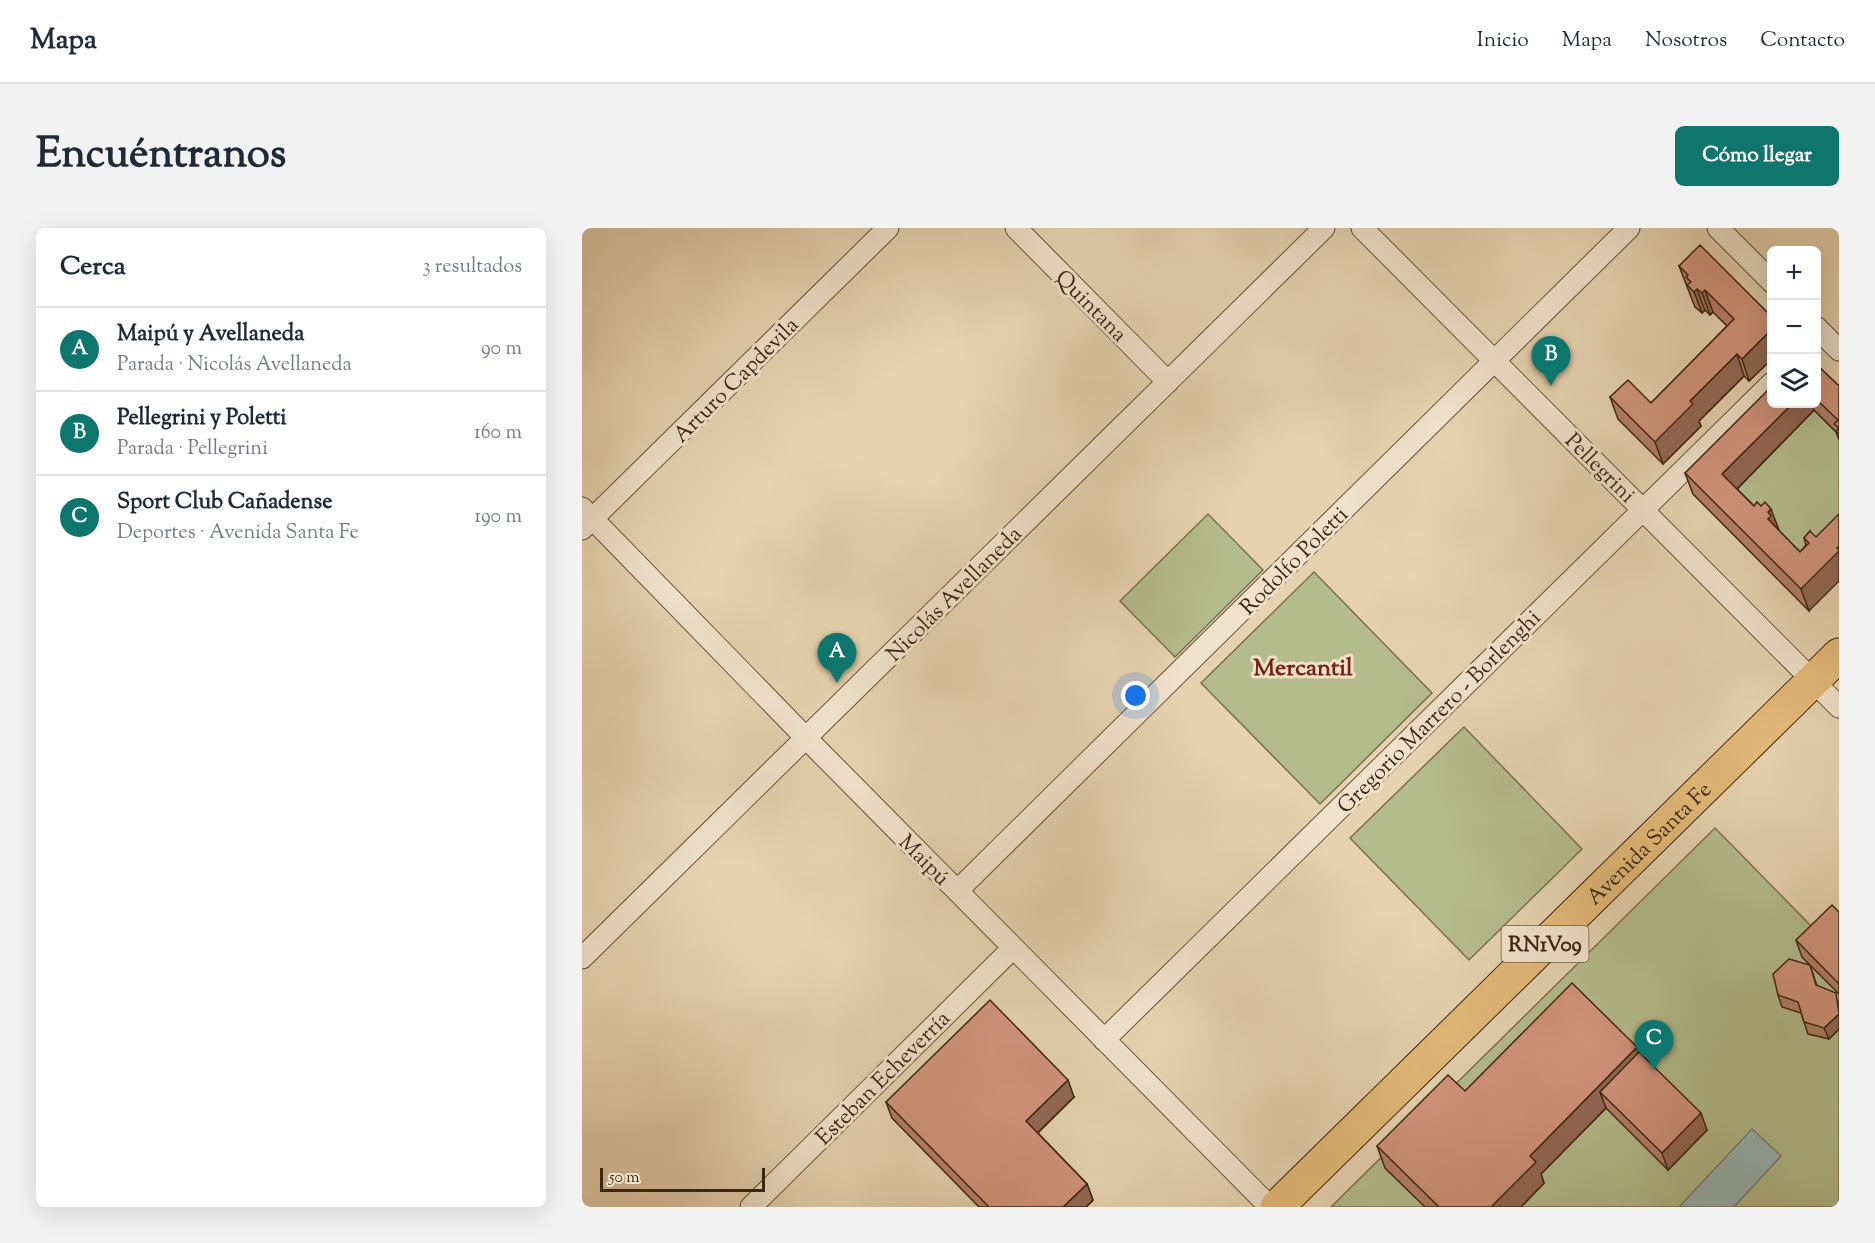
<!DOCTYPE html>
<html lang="es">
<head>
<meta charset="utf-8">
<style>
  :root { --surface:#fff; --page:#f2f2f3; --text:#1f2937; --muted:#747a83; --line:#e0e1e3; --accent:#0f766e }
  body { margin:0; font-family:"Sorts Mill Goudy",serif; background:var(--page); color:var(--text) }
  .controls { position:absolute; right:18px; top:18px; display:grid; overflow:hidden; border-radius:9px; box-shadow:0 6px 24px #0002 }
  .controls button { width:54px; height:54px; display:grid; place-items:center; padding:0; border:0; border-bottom:2px solid var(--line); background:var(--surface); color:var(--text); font:30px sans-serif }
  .scale { position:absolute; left:18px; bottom:15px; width:165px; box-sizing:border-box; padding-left:6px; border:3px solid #3d2612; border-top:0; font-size:16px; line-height:21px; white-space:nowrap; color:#3d2612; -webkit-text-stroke:4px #efe2cb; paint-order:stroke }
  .you { position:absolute; left:554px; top:468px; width:21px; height:21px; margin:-15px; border:4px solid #fff; border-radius:50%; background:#1a73e8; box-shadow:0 0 0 9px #1a73e833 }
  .badge { display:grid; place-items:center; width:39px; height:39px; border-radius:50%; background:var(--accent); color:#fff; font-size:20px; font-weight:700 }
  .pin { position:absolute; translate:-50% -50px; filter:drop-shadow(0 2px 3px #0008) }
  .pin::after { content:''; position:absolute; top:32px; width:21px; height:18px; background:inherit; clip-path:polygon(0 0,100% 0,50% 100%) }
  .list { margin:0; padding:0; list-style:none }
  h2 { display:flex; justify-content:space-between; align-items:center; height:78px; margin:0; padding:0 24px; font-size:26px }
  h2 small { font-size:20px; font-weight:400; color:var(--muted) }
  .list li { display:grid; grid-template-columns:39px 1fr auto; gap:18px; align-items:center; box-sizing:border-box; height:84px; padding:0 24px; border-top:2px solid var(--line) }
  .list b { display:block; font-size:22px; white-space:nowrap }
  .list p { margin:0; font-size:20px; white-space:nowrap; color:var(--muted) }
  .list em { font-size:20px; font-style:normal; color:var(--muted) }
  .icon { flex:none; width:33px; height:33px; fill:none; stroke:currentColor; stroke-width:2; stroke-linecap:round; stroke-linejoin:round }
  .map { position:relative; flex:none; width:1257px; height:979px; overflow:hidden; border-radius:9px }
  header { display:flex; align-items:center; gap:36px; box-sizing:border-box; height:84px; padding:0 30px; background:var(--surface); border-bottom:2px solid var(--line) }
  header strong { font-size:28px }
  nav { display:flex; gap:33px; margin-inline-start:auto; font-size:21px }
  .intro { display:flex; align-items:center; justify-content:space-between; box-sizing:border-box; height:144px; padding:0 36px }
  h1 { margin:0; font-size:42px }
  .button { padding:15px 27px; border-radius:9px; background:var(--accent); color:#fff; font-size:21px; font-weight:700 }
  main { display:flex; gap:36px; padding:0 36px }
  aside { flex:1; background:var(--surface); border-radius:9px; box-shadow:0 6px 24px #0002 }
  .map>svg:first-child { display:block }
</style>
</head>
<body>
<header>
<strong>Mapa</strong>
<nav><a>Inicio</a><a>Mapa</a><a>Nosotros</a><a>Contacto</a></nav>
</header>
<div class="intro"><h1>Encuéntranos</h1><a class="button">Cómo llegar</a></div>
<main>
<aside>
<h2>Cerca<small>3 resultados</small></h2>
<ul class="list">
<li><span class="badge">A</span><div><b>Maipú y Avellaneda</b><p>Parada · Nicolás Avellaneda</p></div><em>90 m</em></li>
<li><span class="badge">B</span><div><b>Pellegrini y Poletti</b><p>Parada · Pellegrini</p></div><em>160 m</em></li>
<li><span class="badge">C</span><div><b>Sport Club Cañadense</b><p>Deportes · Avenida Santa Fe</p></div><em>190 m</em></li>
</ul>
</aside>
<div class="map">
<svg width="1257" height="979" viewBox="0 0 1257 979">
  <rect width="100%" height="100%" fill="#e6d2af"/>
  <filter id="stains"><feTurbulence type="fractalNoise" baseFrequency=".00333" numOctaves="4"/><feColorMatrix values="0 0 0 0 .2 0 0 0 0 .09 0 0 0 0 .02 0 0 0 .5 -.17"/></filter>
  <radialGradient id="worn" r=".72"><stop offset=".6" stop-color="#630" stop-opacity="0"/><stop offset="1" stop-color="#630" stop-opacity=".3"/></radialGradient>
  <!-- green -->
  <path fill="#b4bc8c" stroke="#78714f" stroke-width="1.5" d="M1232 182 1257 207V315L1235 337 1148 268Z
    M626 286 681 342 593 429 538 373Z
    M732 344 850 465 738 576 619 455Z
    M882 499 1000 621 887 732 768 610Z
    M1133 600 1235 704 1257 694V979H749Z"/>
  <!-- water -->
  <path fill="#99b6b4" stroke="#747c73" stroke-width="1.5" d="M1170 901 1199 928 1152 979H1097Z"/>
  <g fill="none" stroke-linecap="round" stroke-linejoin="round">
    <defs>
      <path id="minor" d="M434 0 586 154
        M780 0 1257 479
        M1136 0 1190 54
        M1234 99 1257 122
        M0 280 224 510 688 979
        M0 301 306 0
        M375 663 1047 0
        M0 730 742 0
        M522 812 1190 155
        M169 979 431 720"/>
      <g id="primary">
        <path id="s1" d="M695 979 1257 427"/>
      </g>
    </defs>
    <!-- minor casing -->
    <use href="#minor" stroke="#675139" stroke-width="23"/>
    <!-- primary casing -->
    <use href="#primary" stroke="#3d2612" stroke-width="35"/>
    <!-- minor -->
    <use href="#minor" stroke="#efe2cb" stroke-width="21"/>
    <!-- primary -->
    <use href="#primary" stroke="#e3b978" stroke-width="33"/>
  </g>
  <!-- wall -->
  <path fill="#b37e69" stroke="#3d2612" stroke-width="1.5" d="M1097 38 1190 89V131L1167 153 1162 148 1117 193 1119 198 1081 236 1036 191 1028 169 1069 175 1145 98 1131 84 1128 87 1123 82 1120 85 1113 79Z
    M1234 136 1257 158V212L1254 204 1232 182 1155 261 1218 324 1224 317 1222 310 1228 303 1227 383 1111 266 1103 245 1190 176H1234Z
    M1257 684V766L1228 737 1235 758 1257 774V801L1247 811 1226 806 1219 785 1200 779 1196 767 1227 736 1220 729 1214 712Z
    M1055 819 1057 824 1125 902 1086 942 1024 880 959 946 962 955 939 979H843L803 940 795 918Z
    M492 869 456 905 505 956 511 972 504 979H397L310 890 304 874Z"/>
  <!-- shaded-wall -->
  <path fill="#926755" stroke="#3d2612" stroke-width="1.5" d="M1115 61 1123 82 1120 85 1112 64Z
    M1123 62 1131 84 1128 87 1120 65Z
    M1190 101V131L1167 153 1160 131Z
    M1155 126 1162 148 1117 193 1119 198 1081 236 1073 214 1108 173Z
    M1210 176H1230L1232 182 1148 268 1140 246Z
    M1189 281 1197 302 1186 291V284Z
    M1257 318V353L1227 383 1219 361Z
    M1257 786V801L1247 811 1242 800Z
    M1055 819 1063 841 1018 864 1024 880 959 946 962 955 939 979H909L948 928Z
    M486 852 492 869 450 910 444 893Z
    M1119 885 1125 902 1086 942 1080 925Z
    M505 956 511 972 504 979H481Z"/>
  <!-- building -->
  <path fill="#d0937a" stroke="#3d2612" stroke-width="1.5" d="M1118 17 1190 89V101L1160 131 1155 126 1108 173 1111 176 1073 214 1028 169 1046 152 1069 175 1152 91 1123 62 1120 65 1115 61 1112 64 1105 57 1109 54 1104 49 1106 47 1097 38Z
    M1234 136 1257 158V206L1254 203 1257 200 1252 196 1256 192 1234 171Z
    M1190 158V176H1210L1140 246 1172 278 1175 274 1179 278 1183 274 1189 281 1186 284 1189 288 1186 291 1218 324 1227 315 1222 310 1228 303 1234 309 1257 286V318L1255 320 1257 322V323L1219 361 1103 245Z
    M1250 677 1257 684V756L1214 712Z
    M1207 731 1228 737 1234 757 1254 765 1257 786 1242 800 1222 794 1216 774 1196 767 1191 746Z
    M990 755 1055 819 948 928 954 934 909 979H857L795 918 866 847 883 863Z
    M408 772 486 852 444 893 505 956 481 979H407L304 874Z
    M1057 824 1119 885 1080 925 1018 864Z"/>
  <g text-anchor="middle" stroke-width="6" stroke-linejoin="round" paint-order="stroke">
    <!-- shield labels -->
    <rect fill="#efe2cb" stroke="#725e4a" stroke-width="1.5" x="919.5" y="698" width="87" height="36" rx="4.5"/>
    <g font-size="21" font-weight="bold" fill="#3d2612">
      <text x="963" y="723">RN1V09</text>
    </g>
    <!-- street labels -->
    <g font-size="22" fill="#3d2612" stroke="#efe2cb">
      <text transform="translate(510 77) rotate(45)" y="8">Quintana</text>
      <text transform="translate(153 151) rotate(-45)" y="8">Arturo Capdevila</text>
      <text transform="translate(1019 239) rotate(45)" y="8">Pellegrini</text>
      <text transform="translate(711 332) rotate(-45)" y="8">Rodolfo Poletti</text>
      <text transform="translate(371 365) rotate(-45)" y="8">Nicolás Avellaneda</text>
      <text transform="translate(856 483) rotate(-45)" y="8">Gregorio Marrero - Borlenghi</text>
      <text dy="8" stroke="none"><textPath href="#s1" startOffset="520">Avenida Santa Fe</textPath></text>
      <text transform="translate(343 631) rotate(45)" y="8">Maipú</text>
      <text transform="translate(300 849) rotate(-45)" y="8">Esteban Echeverría</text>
    </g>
    <!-- neighbourhood labels -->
    <g font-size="24" font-weight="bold" fill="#7a1f14" stroke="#efe2cb">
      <text x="721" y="447">Mercantil</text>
    </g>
  </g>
  <rect width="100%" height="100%" filter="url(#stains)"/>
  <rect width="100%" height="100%" fill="url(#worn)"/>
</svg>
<div class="controls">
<button>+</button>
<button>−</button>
<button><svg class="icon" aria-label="layers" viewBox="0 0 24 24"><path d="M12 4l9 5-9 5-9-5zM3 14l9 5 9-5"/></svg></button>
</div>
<div class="scale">50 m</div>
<div class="you"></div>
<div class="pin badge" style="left:255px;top:455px">A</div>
<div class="pin badge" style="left:969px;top:158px">B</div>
<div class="pin badge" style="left:1072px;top:842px">C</div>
</div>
</main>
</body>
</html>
